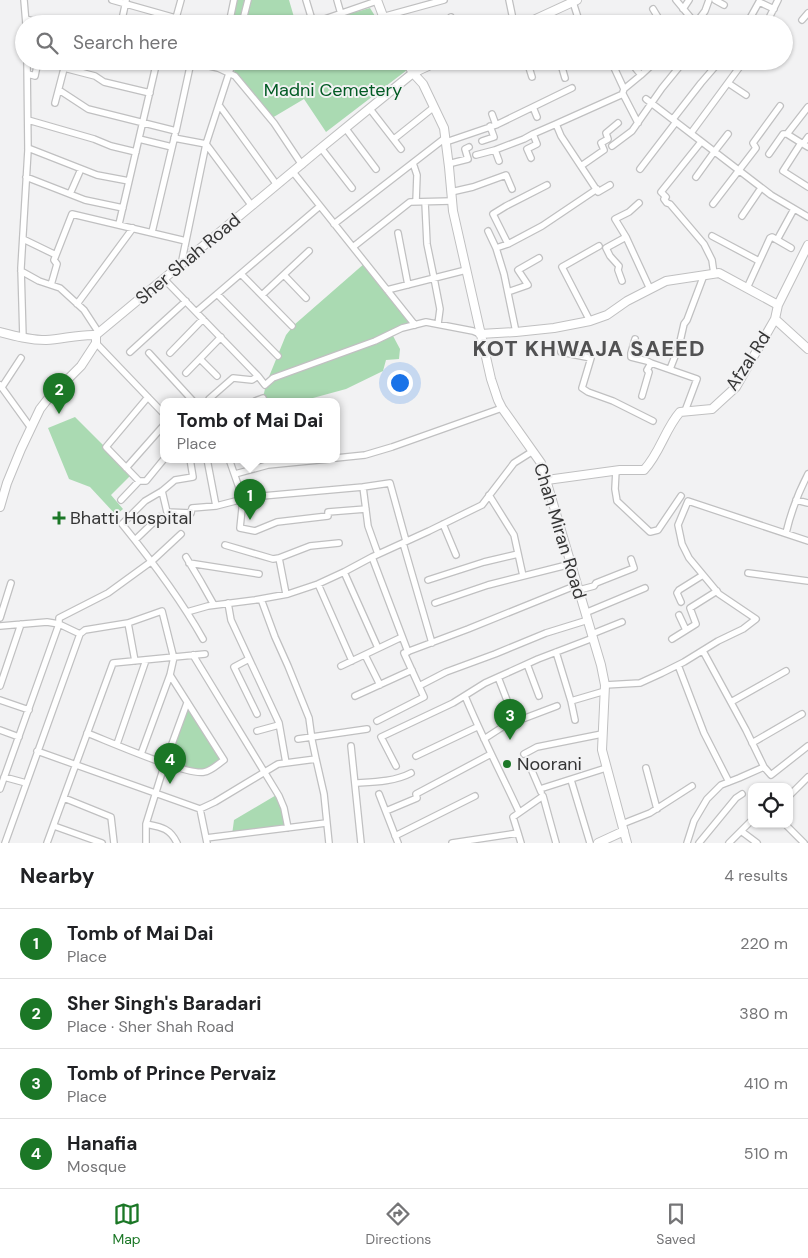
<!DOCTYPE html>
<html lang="en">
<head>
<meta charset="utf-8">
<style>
  :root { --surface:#fff; --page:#f2f2f2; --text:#202124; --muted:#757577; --line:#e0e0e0; --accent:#1b7726 }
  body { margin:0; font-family:"DM Sans",sans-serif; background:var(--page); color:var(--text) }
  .controls { position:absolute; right:15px; bottom:15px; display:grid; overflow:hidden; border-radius:10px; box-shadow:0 1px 4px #0004 }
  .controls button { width:45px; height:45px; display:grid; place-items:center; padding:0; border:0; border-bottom:1px solid var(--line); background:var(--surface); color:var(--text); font:25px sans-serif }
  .you { position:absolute; left:399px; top:382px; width:18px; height:18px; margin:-12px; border:4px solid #fff; border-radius:50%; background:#1a73e8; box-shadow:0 0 0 8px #1a73e833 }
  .badge { display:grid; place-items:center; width:32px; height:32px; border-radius:50%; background:var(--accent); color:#fff; font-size:16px; font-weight:700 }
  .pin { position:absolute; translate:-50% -41px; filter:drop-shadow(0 1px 2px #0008) }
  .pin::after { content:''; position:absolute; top:26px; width:18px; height:15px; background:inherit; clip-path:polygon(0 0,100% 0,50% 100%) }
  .popup { position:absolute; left:160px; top:398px; width:180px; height:65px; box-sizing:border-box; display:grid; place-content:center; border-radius:10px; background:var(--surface); filter:drop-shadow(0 1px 4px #0005); font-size:16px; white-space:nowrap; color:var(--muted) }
  .popup b { font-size:19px; color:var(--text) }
  .popup::after { content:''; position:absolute; left:50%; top:100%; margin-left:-10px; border:10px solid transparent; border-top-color:var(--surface) }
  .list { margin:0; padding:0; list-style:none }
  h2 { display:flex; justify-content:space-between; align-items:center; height:65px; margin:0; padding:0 20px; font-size:21px }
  h2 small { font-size:16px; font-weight:400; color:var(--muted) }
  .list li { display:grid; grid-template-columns:32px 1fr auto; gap:15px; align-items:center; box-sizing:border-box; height:70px; padding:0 20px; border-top:1px solid var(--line) }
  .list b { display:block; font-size:19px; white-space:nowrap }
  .list p { margin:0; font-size:16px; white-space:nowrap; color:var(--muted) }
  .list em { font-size:16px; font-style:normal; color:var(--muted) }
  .icon { flex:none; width:28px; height:28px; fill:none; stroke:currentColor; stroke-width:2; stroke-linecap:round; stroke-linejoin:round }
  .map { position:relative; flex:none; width:808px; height:843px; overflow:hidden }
  .search { position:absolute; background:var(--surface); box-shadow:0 1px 4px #0004; left:15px; right:15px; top:15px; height:55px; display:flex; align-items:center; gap:12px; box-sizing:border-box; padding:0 18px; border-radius:28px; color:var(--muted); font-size:19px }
  .sheet { height:345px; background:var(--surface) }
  nav { display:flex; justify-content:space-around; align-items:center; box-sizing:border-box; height:70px; border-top:1px solid var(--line); background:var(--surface); font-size:14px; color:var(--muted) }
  nav a { display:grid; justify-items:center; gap:2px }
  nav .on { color:var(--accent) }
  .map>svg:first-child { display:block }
</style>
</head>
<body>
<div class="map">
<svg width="808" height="843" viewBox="0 0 808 843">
  <rect width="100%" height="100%" fill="#f2f2f3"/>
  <!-- green -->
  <path fill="#aadab2" d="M237 0H245L239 24H231Z
    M251 0H289L296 24H246Z
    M370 8 380 24H313Z
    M237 61H402L407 70 326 132 304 99 272 118 234 71Z
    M365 263 415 325 392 334 400 349 399 359 386 360 383 371 346 389 302 401H264L263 398 266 384 286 335 294 325Z
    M75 417 132 474 111 495 123 509 116 515 90 487 69 479 48 428Z
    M187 703 223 758 205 772 165 763Z
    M278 794 288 828 232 835 234 820Z"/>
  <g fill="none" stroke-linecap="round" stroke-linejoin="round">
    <defs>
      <path id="street" d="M24 0 26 24
        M112 0 197 24
        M306 0 313 23 377 1
        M337 0 341 14
        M509 0 514 24
        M676 0 696 24
        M715 0 724 5
        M573 2 580 24
        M653 9 662 24
        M683 9 689 0
        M544 15 547 24
        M382 17 444 0
        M451 17 453 24
        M176 18 181 0
        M26 19 44 24
        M802 20 808 13
        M426 22 427 24
        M696 23 705 11 709 0
        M121 24 126 1
        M229 24 234 0
        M242 24 248 0
        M755 24 749 20 759 2 774 9
        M766 24 778 0
        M136 61 156 66
        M188 61 218 68 235 76 274 123 302 165
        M527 61 532 77
        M560 61 565 78
        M611 61 624 89 623 92
        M64 68 95 76 104 82 150 93
        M28 74 35 76 38 61
        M641 75 656 61
        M728 83 746 95
        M624 89 641 75 632 64 635 61
        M59 90 88 109 176 131 191 62
        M646 99 771 195 808 217
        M55 103 66 61
        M219 105 277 185
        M533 107 572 88
        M370 109 401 149
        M673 119 701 83 720 61
        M28 120 94 139 111 146 136 152
        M496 125 533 107 537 117
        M346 129 376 169
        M691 133 744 61
        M808 137 803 144 808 147
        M174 138 206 144 252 206
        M139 139 172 147
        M394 139 434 107
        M482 141 494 137 490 126
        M446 142 496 125 492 114
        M701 142 661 192 666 197 664 199 667 203 670 204 704 244 712 260 714 274
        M801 143 783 171 808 187
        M803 144 787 134 808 107
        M612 146 632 131 662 88 684 61
        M28 148 97 175 129 181
        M321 148 352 188
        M769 154 783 134H787
        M476 155 495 150
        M531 158 527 149 537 144 533 134 556 124
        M499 161 495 150 524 139 533 134
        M413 163 417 175 416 202
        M448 164 468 159 465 149 469 147
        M581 166 604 150 601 143 608 139 606 133 618 123
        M640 169 676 122
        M293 172 415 325
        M26 177 85 200 123 208
        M696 177 714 152 728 134
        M547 185 506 206 493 214 508 244 542 226 597 189
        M610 185 598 192 561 136 556 124 623 94 638 123
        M451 192 473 187 506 175 512 189
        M70 194 81 169
        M425 202 427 244 434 278 440 309 438 324
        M639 203 629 212 615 219 626 237 650 289
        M713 204 756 148 753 143 780 106
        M742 216 761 188
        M119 224 157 61
        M334 224 445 138
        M488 231 496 248
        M152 232 175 135
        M398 233 408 285
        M712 236 759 261
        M23 239 56 255
        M777 240 794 209
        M508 244 496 248 504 274 516 332
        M353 247 410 202 452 201
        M181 265 206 144 233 61
        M21 271 39 281 60 288 84 310 99 333
        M241 274 292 326
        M284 275 306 298
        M164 279 258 376 265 385 273 378 375 341 402 328 426 322 473 331 480 334
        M622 281 618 270 619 266 610 256 606 248 626 237
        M51 285 57 264 54 260 72 214 186 241
        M747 288 770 238 772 237 791 248
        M387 290 466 270
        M508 292 528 285 518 270 539 258
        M217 294 278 356
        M262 295 309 251
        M77 304 133 228
        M196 312 320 206
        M590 321 562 267 599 246
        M23 338 21 268 28 150 27 61
        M635 339 631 353V357L647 361 651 363
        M96 343 164 414
        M130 352 186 301
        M561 352 591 358 582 388 588 392 613 401 653 421
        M149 353 193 401
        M170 353 203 319
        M200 359 217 376
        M670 369 679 346 684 324 687 320 704 275
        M186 373 221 337
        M0 385 31 428
        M2 387 21 358
        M642 396 649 372 647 370 651 363 697 379 685 411
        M209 401V399L233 378 252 380 258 376
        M255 401 263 398
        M336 458 365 455 392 447 502 408
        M190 459 193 477 175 480 162 491 145 501 122 524C152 561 180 598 203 639
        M229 459 243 499 240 528 255 531 277 522 328 516V512L366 509
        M126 468 164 425
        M616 470 615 489 617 501 650 532 658 530 681 496
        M235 474 268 465 329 459
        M139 481H146L164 459
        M162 491 167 512 191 513 192 508 216 506 207 459
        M489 495 514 535 523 576
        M121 500 139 481 106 447 148 397
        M796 500 808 503
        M216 506 251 497 363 487
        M443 524 456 555
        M786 533C791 512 798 493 808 474
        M135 540 159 517
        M403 543 432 643
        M225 545 273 559 279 558 286 594
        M378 554 368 526 363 487 390 483 406 541
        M186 557 201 582 214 605
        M372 557 408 652
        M279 558 310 546 339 543
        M189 563 259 574
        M344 572 378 648
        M748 573 808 581
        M428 580 484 562 518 554
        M318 584 352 661
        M579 590 594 586 596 583 634 568 631 559
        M261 599 275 637 288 666 309 718 312 740 316 759
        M681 602 677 593 679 590 703 575
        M228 603 231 620 279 723 286 763
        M435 603 488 585 571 564
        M187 612 208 606 255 600 288 594 318 584 344 572 372 557 429 531 482 505 514 463 533 451
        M585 613 645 588
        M679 615 686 630
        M0 618 11 583
        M0 626 47 622 59 624V618L108 593 152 561 181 534
        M80 634 85 630 128 623
        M592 634 622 622
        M672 639 696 624 690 608 717 591
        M703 651 746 730 764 767 771 775 808 746
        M556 652 571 701 605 691
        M193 655 279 796 284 808 288 828
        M365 655 380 685
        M249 659 234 667 257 714
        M135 661 128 623 162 611 173 655
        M527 664 539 696
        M678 665 704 733 729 782
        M341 666 402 637
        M498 677 510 708
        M605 685 640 683 662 673 684 662 718 641 743 629 756 619 719 594 689 558 682 544 678 525 688 501 808 541
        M0 686 21 624
        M419 686 446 672 495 654 546 633 588 620
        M355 696 412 670
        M465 696C481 735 501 773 519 812
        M0 700 29 710
        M571 701 575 720
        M731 702 786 671
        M377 721 424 697 404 653 468 629 577 585
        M0 730 19 737
        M257 731 279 725
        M87 733C108 741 187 776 204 772 211 771 218 764 224 760L170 675
        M298 739 367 729
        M484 739 504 726 557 706
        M752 743 802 714
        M117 744 146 660
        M351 746 361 843
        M37 751 200 809
        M141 754 170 675 174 657
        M524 754 537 747 602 734
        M416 756 477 727
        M396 766 381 737 453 703 485 683 538 659 593 638
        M646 768 657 809
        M532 771 541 792
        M4 777 26 783
        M571 780 590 843
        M355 783C373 782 394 782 411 773
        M0 789 59 624 80 634 5 843
        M540 789 606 768
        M379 794 398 843
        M789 796 808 777
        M64 798 111 817 114 843
        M386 811 417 798 416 794 491 754
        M146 824C161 827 170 828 177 843
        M622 824 650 813 692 786
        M785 824 804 843
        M54 826 102 843
        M741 831 757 843
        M518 833 513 817 543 796 556 843
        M395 836 475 796
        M206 838 326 823
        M47 843 113 663 205 654
        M146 843V824L165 763 187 703
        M207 843 200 809 215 802 278 764 316 759 324 794 329 843
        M452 843 518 833 521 843
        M687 843 694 821 707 799 721 785 739 778 764 767
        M699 843 736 798 742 794
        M729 843 752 820"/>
      <path id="secondary" d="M377 0 386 24
        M525 24 577 0
        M406 61 413 73 423 84 444 128 449 167 453 211 491 379 498 400 502 408 541 463 601 665 605 685 602 750 627 843
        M808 245 778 305 775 319 808 349
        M0 332C15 336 30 340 46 340 63 339 80 334 96 335
        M480 334 516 332 554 328 590 321 607 315 627 301 666 281 719 273 778 305
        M96 335 321 148 413 73 439 61
        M547 480 620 470H644C660 453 665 429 680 412L712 409 736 387 775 319
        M0 507 7 483 21 449 40 409 47 400 81 366 96 343V335
        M598 843 624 831"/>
    </defs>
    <!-- street casing -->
    <use href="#street" stroke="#c0c0c1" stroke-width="8"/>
    <!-- secondary casing -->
    <use href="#secondary" stroke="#c0c0c1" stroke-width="10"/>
    <!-- street -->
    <use href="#street" stroke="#fff" stroke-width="5.5"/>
    <!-- secondary -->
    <use href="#secondary" stroke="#fff" stroke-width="8"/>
  </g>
  <!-- markers -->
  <g fill="#1b7726" stroke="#f2f2f3" stroke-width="2">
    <path d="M56.5 510.5h5v5h5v5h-5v5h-5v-5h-5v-5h5z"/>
    <circle cx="507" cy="764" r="5"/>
  </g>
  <g text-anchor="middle" stroke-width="4" stroke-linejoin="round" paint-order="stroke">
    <!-- park labels -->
    <g font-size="18" fill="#015a23" stroke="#f2f2f3">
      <text x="333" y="96">Madni Cemetery</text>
    </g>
    <!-- street labels -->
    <g font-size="18" fill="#353535" stroke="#f2f2f3">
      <text transform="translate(188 259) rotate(-40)" y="6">Sher Shah Road</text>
      <text transform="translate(748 361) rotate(-57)" y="6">Afzal Rd</text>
      <text transform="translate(560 531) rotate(73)" y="6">Chah Miran Road</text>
    </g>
    <!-- poi labels -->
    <g font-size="18" fill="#353535" stroke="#f2f2f3" text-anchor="start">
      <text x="70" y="524">Bhatti Hospital</text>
      <text x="517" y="770">Noorani</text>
    </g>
    <!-- district labels -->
    <g font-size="22" font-weight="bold" letter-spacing="1" fill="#515152" stroke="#f2f2f3">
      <text x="589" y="356">KOT KHWAJA SAEED</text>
    </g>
  </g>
</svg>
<div class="controls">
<button><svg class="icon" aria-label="locate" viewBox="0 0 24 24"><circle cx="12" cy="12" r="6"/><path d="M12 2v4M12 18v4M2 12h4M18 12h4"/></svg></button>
</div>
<div class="you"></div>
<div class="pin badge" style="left:250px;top:520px">1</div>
<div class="popup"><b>Tomb of Mai Dai</b>Place</div>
<div class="pin badge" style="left:59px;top:414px">2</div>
<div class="pin badge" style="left:510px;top:740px">3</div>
<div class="pin badge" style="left:170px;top:784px">4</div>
<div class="search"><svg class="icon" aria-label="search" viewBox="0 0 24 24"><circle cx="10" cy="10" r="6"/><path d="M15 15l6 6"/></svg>Search here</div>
</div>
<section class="sheet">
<h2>Nearby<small>4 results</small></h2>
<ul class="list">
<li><span class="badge">1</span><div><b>Tomb of Mai Dai</b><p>Place</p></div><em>220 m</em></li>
<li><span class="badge">2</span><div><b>Sher Singh's Baradari</b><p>Place · Sher Shah Road</p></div><em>380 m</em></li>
<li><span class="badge">3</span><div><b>Tomb of Prince Pervaiz</b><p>Place</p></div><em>410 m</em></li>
<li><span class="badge">4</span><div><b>Hanafia</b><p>Mosque</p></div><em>510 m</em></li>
</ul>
</section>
<nav>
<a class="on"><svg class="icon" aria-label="map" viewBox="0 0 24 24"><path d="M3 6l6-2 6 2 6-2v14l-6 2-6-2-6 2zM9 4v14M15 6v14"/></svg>Map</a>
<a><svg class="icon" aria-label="directions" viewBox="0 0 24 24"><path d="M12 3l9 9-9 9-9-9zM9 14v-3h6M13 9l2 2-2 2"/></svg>Directions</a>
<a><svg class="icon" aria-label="saved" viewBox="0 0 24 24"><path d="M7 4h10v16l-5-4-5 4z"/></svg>Saved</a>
</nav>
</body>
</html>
